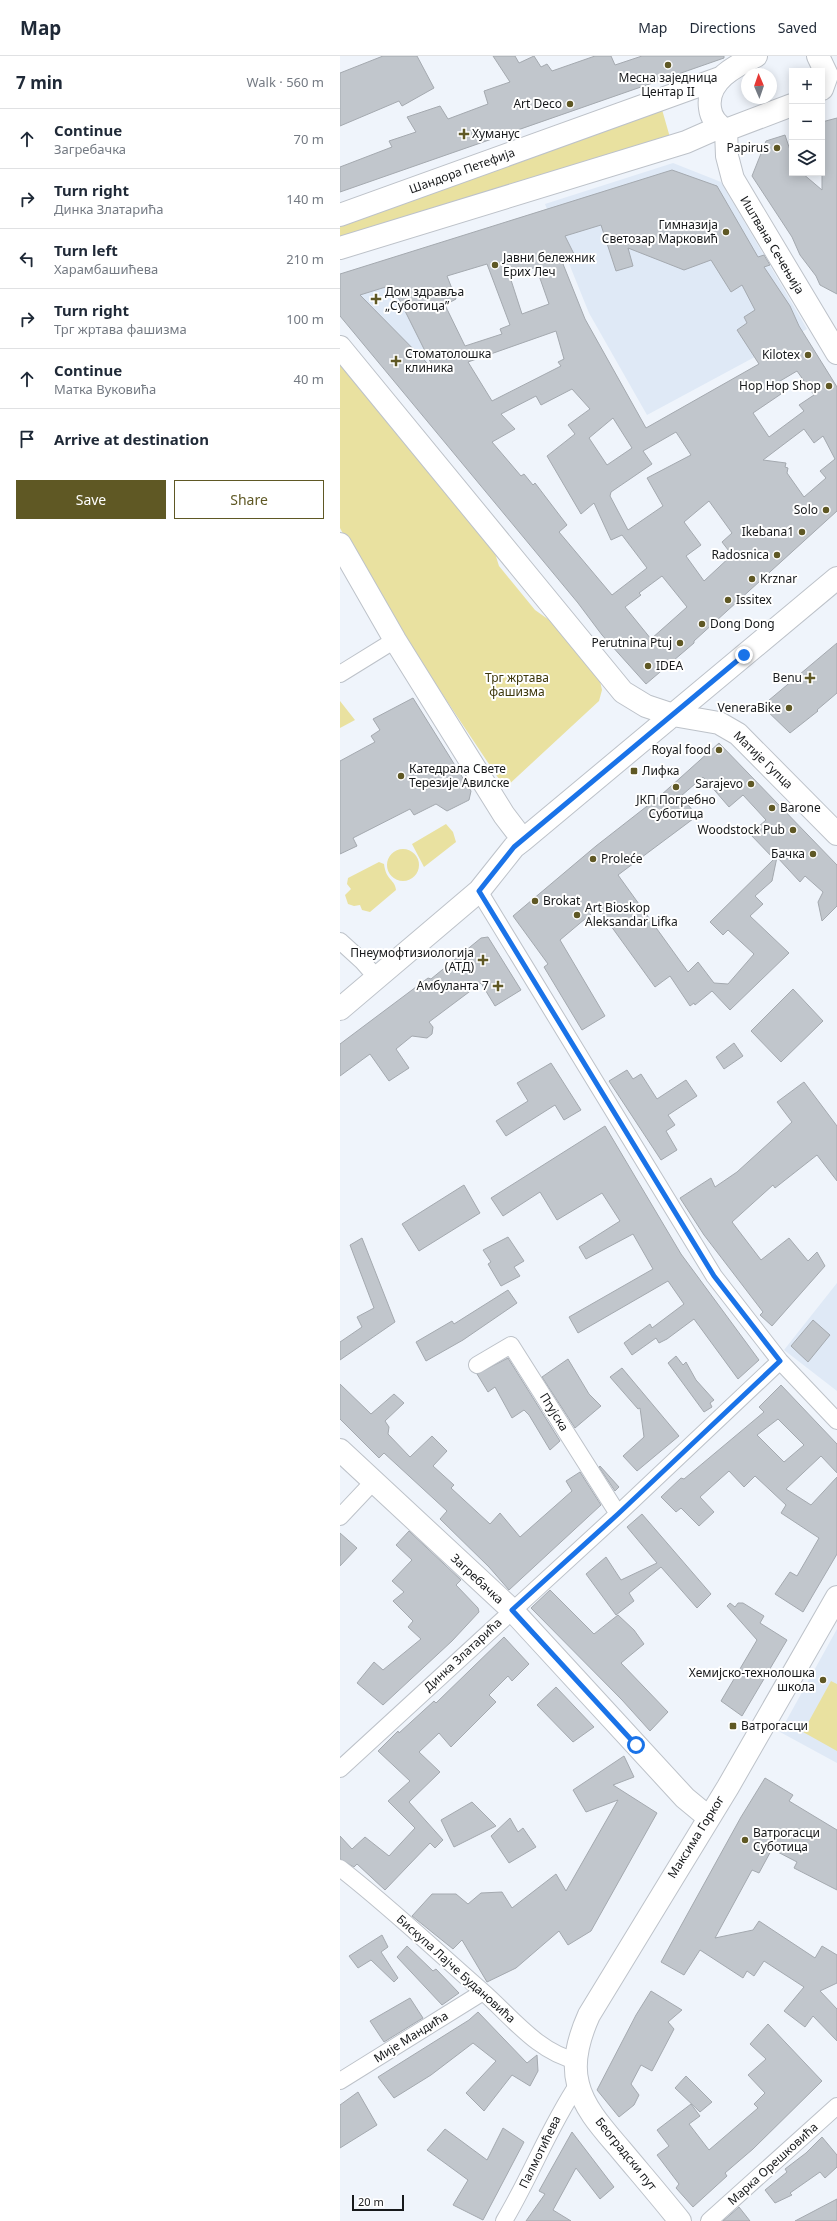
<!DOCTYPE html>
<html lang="en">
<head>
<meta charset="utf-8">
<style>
  :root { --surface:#fff; --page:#f2f2f3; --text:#1f2937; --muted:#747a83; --line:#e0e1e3; --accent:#5f5824 }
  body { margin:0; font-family:"Noto Sans",sans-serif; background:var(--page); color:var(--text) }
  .controls { position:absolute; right:12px; top:12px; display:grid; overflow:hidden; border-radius:0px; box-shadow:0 2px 10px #0003 }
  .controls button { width:36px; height:36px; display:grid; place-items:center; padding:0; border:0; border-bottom:1px solid var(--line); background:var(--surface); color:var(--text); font:20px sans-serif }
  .compass { position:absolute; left:401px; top:12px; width:36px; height:36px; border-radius:50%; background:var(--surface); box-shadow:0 2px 10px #0003; rotate:358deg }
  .scale { position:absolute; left:12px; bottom:10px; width:52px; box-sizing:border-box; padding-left:4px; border:2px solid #17191b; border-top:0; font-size:11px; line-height:14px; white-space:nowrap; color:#17191b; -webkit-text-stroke:3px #fff; paint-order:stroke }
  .stop { position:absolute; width:12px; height:12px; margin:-9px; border:3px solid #1a73e8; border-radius:50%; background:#fff }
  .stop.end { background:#1a73e8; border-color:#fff; box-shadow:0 1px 4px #0008 }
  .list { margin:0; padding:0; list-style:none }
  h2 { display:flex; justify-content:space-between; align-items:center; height:52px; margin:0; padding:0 16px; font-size:17px }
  h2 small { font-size:13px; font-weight:400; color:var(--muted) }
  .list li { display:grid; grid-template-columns:26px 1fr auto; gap:12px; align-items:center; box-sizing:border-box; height:60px; padding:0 16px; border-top:1px solid var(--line) }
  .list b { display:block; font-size:15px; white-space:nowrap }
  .list p { margin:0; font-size:13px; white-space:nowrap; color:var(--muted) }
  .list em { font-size:13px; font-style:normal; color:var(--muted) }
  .actions { display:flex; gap:8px; padding:12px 16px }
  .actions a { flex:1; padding:9px 0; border:1px solid var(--accent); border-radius:0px; text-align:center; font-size:14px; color:var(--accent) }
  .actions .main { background:var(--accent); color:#fff }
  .icon { flex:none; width:22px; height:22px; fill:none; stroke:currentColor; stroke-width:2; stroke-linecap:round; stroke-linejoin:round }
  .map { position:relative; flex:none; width:497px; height:2165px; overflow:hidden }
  header { display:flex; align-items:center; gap:24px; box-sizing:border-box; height:56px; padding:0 20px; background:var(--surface); border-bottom:1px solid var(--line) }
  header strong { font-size:19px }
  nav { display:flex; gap:22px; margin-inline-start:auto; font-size:14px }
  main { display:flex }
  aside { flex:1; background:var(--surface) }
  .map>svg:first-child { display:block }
</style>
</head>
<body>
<header>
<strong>Map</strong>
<nav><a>Map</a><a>Directions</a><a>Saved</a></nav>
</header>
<main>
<aside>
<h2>7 min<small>Walk · 560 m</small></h2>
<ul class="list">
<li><svg class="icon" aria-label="ahead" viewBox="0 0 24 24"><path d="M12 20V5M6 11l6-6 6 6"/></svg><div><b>Continue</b><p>Загребачка</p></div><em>70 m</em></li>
<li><svg class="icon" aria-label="right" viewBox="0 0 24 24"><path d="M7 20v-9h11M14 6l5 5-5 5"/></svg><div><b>Turn right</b><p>Динка Златарића</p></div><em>140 m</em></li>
<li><svg class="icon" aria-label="left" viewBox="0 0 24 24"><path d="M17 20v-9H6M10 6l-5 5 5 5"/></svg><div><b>Turn left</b><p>Харамбашићева</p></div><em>210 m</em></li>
<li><svg class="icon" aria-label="right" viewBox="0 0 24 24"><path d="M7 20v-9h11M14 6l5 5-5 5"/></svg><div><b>Turn right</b><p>Трг жртава фашизма</p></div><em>100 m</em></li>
<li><svg class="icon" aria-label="ahead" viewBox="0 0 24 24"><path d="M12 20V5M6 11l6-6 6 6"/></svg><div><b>Continue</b><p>Матка Вуковића</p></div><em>40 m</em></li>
<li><svg class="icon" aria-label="arrive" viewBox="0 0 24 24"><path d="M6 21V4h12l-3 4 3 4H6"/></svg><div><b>Arrive at destination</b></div></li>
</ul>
<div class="actions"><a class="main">Save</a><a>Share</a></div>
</aside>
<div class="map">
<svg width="497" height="2165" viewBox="0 0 497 2165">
  <rect width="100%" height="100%" fill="#eff4fb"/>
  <!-- built -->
  <path fill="#dfe9f6" d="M333 107 381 126 467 273 307 359 249 257 205 148Z
    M54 202 104 297 79 308 42 267 20 284 0 260V218Z
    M497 1227V1335L444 1294Z
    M497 1573V1707L440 1676Z"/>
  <!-- green -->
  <path fill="#e9e1a0" d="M321 50 331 85 0 186V166Z
    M0 309 153 491 159 510 195 554 212 566 229 585 260 625 262 634 259 645 165 732 32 533 0 472Z
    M0 645 15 664 0 672Z
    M106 768 113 776 116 786 84 811 72 788Z
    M47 809a16 16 0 1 1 32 0a16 16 0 1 1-32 0Z
    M39 806 44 808C46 825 55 823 56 834L30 856 22 854 20 849 14 850 8 848 5 839 11 833 7 828 8 822Z
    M491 1625 497 1628V1695L463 1676Z"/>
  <!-- building -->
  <path fill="#c1c6cc" stroke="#a4a9af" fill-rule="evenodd" d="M43 0H77L94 32 62 50 59 45 0 70V17Z
    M153 0H175L179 7 194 0 201 11 207 8 212 15 255 0H271L275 9 302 0H384V2L0 136V111L52 91 49 85 76 76 67 61 100 50 108 63 148 48 144 35 170 26Z
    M497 62V238L480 229 476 220 460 199 452 181 412 120 426 85 445 79 452 100V117H462L482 134V66Z
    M332 114 377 130 418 201 424 199 430 209 424 211 450 250 459 270 497 331V455L354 585V587L306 628 262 579 238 547 0 260V218ZM261 169 276 215 293 210 288 192 344 214 371 204 391 236 402 229 415 254 404 261 407 267 397 274 419 308 306 372 245 263 223 208 236 202 225 180ZM147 208 170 269 160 273 162 278 125 290 105 249 116 243 107 220ZM196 211 209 248 182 258 170 221ZM52 229 95 315 20 239ZM216 275 224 303 218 306 221 310 152 345 128 306ZM457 315 474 339 459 349 464 355 429 381 413 357 441 338 435 328ZM232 333 250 353 228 369 235 378 207 400 241 458 254 447 271 484 282 479 307 512 272 539 219 476 227 469 195 427 193 429 184 418 181 420 152 386 175 373 161 358 196 340 201 349ZM273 362 292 392 267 409 249 382ZM464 373 474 387 483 380 495 403 480 415 486 422 464 441 447 417 448 412 445 411 446 407 423 404ZM336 376 351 399 307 422 323 450 288 474 270 440 271 436 312 408 303 395ZM369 445 392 477 382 486 392 499 364 525 346 500 361 489 344 466ZM322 520 347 551 311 583 285 551 301 539 299 537Z
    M497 587V637L477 654 478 655 450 677 422 650Z
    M73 642 131 735 129 744 107 755 96 748 74 759 70 753 13 782 17 790 0 798V705L35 686 31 680 40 674 33 663Z
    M379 687 497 809V850L482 865 478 846 483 836 465 820 460 826 437 801 432 825 415 840 423 848 410 860 449 897 390 954 372 935 355 949 354 947 350 950 330 920 315 931 258 852 220 884 265 960 242 974 204 911 208 908 173 860 256 790 320 740ZM363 721 389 751 403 739 426 764 410 778 434 803 370 866 383 879 388 874 414 898 388 928 374 927 358 906 348 916 278 819 357 760 341 740Z
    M148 881 181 934 155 950 141 927 89 966 93 971 92 978 87 982 72 980 56 993 69 1012 49 1025 30 998 0 1020V988L88 922 91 923 141 882Z
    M453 933 483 965 441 1006 411 975Z
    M394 987 403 1000 384 1013 376 1001Z
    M211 1007 241 1054 224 1064 215 1049 166 1080 156 1065 188 1045 177 1027Z
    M287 1014 293 1023 301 1018 317 1043 346 1024 357 1040 328 1059 335 1069 326 1075 337 1094 321 1104 269 1025Z
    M464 1026 497 1070V1125L477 1099 435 1132 433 1129 392 1166 421 1204 449 1182 468 1205 477 1196 485 1210 432 1270 420 1259 423 1256 364 1179 340 1142 371 1122 375 1131 397 1116 452 1066 437 1046Z
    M265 1070 341 1198 419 1304 398 1323 354 1263 327 1283 319 1287 316 1282 292 1299 284 1287 310 1268 312 1272 344 1248 328 1225 238 1277 229 1261 313 1213 293 1178 246 1203 239 1191 280 1165 262 1137 217 1164 200 1136 163 1160 151 1142Z
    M124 1129 140 1157 79 1195 62 1168Z
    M168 1181 184 1205 174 1211 180 1220 161 1230 148 1208 151 1206 143 1194Z
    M22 1182 55 1266 0 1304V1286L22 1271 17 1261 34 1252 10 1189Z
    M168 1234 177 1247 123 1284 86 1305 76 1286 112 1265 114 1268Z
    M473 1264 490 1279 468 1306 451 1290Z
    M336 1300 343 1309 346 1306 356 1324 374 1344 370 1347 372 1351 364 1356 328 1307Z
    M168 1302 220 1385 210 1394 189 1359 184 1354 172 1362 155 1331 148 1336 137 1318Z
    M228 1303 249 1338 261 1350 235 1372 202 1321Z
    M282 1312 339 1380 297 1415 283 1400 304 1381 300 1352 298 1353 270 1321Z
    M0 1328 31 1358 54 1338 64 1347 45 1365 49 1371 48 1378 70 1401 92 1380 107 1395 93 1410 114 1429 111 1432 150 1468 160 1457 180 1481 232 1435 226 1425 240 1416 261 1449 169 1534 149 1511 100 1463 107 1455 44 1397 39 1402 0 1363Z
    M441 1329 497 1388V1417L481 1400 446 1433 471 1449 497 1421V1498L463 1556 435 1538 450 1516 457 1520 479 1482 441 1457 446 1449 415 1420 404 1431 389 1415 360 1441 374 1456 359 1470 341 1452 336 1456 321 1441 341 1422 344 1423 424 1356 419 1351ZM438 1363 464 1389 444 1406 417 1379Z
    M260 1410 279 1431 275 1435 259 1411Z
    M302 1458 371 1538 357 1552 321 1511 289 1537 294 1545 276 1559 246 1518 266 1501 281 1524 317 1507 287 1471Z
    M69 1475 121 1524 116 1529 138 1552 139 1556 112 1585 43 1649 17 1627 34 1606 43 1614 81 1583 68 1571 73 1565 53 1545 64 1536 52 1525 72 1504 56 1489Z
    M0 1477 17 1492 0 1510Z
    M210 1534 254 1578 278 1559 294 1574 304 1588 281 1607 328 1656 310 1675 282 1644 191 1552Z
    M390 1547 395 1551 398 1547H403L424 1560 420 1567 447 1584 402 1660 381 1645 417 1584 387 1550Z
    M164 1581 189 1608 172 1625 168 1620 149 1639 156 1646 111 1691 99 1677 79 1696 100 1716 69 1746 103 1784 95 1792 90 1787 45 1834 17 1808 14 1811 0 1803V1780L12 1793 25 1781 49 1800 75 1772 48 1745 70 1725 38 1695 58 1675 59 1677 94 1645 96 1647Z
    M216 1631 254 1671 233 1686 197 1649Z
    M284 1700 294 1721 273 1729 317 1757 251 1875 228 1889 219 1875 176 1912 147 1926 122 1884 113 1893 72 1860 92 1838H116L128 1848 141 1837 162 1836 172 1852 216 1818 226 1835 278 1744 246 1756 233 1734Z
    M425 1722 453 1739 449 1745 497 1774V1834L454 1812 457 1806 432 1793 419 1817 412 1814 375 1882 413 1874 419 1865 475 1902 482 1890 497 1899V1927L480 1935 497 1953V1985L473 1960 465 1971 444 1955 464 1931 424 1905 414 1920 407 1915 403 1922 360 1894 344 1919 321 1906 401 1761Z
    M132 1746 156 1770 114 1791 101 1764Z
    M170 1762 178 1776 183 1772 196 1791 169 1807 151 1780Z
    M42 1879 48 1891 41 1896 58 1922 54 1926 31 1904 18 1912 9 1900Z
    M67 1890 93 1915 96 1913 119 1937 102 1949 57 1901Z
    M311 1935 342 1954 328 1966 334 1973 312 2015 301 2009 291 2028 299 2039 294 2049 279 2061 257 2034 296 1959Z
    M70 1942 83 1962 44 1986 30 1965Z
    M138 1956 187 2007 197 1999 198 2015 190 2030 172 2019 144 2055 126 2037 156 2005 133 1987 91 2019 54 2042 38 2021 129 1964Z
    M428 1968 482 2025 413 2093 385 2117 387 2120 353 2151 336 2132 339 2128 317 2099 329 2090 317 2074 351 2048 360 2060 349 2068 369 2094 418 2052 414 2048 425 2037 408 2019 426 2003 410 1988Z
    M346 2020 372 2046 360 2056 335 2032Z
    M18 2036 37 2069 0 2092V2049Z
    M163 2072 184 2086 143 2164 113 2149 128 2124 87 2094 105 2073 147 2104Z
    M232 2076 274 2131 260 2143 236 2112 213 2154 231 2165H186L205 2138 199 2135Z
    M482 2081 497 2099V2111L485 2122 480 2116 450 2137 452 2139 435 2147 425 2134 447 2116 445 2113 466 2097Z
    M497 2143V2165H455Z
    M399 2151 410 2165H383Z"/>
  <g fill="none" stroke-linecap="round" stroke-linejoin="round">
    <defs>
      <path id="street" d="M0 618 55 584
        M139 835 374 1220 440 1305 497 1365
        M0 885 22 905 37 922
        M137 1309 171 1289 278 1458
        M0 1461 33 1426
        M0 1713 278 1458 440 1305
        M0 1812C49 1850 94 1893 141 1934 171 1960 197 1996 237 2005
        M0 2025 143 1936
        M164 2165C191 2120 209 2071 238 2028
        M369 2165 497 2050"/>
      <path id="secondary" d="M416 0C395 10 366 25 370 52 371 62 377 69 386 74L452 49
        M478 0 487 19 482 33
        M386 74 387 100 393 123 497 297
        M0 159 380 22
        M0 192 346 86 380 71
        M0 291 283 636 306 650 333 659 379 667 398 678 497 778
        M0 488 55 584 164 759 183 784
        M0 953 139 835 174 791 183 784 497 522
        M0 1394 172 1554 345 1742 368 1761
        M340 2165C321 2141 301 2118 281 2094 265 2075 244 2053 238 2028 232 2006 240 1979 249 1959L388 1731 497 1541"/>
    </defs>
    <!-- street casing -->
    <use href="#street" stroke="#bdc2c9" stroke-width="18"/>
    <!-- secondary casing -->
    <use href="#secondary" stroke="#bdc2c9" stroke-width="24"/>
    <!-- street -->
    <use href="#street" stroke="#fff" stroke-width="16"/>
    <!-- secondary -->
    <use href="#secondary" stroke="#fff" stroke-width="22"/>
  </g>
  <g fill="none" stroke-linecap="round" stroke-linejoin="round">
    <!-- route -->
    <path stroke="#1a73e8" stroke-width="5" d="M296 1689 172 1554 278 1458 440 1305 374 1220 139 835 174 791 404 599"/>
  </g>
  <!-- markers -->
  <g fill="#5f5824" stroke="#fff" stroke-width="1.5">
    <circle cx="328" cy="9" r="4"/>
    <circle cx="230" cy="48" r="4"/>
    <path d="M122 72h4v4h4v4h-4v4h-4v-4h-4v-4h4z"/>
    <circle cx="437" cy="92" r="4"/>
    <circle cx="386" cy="176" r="4"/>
    <circle cx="155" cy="209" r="4"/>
    <path d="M34 237h4v4h4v4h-4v4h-4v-4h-4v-4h4z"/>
    <circle cx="468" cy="299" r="4"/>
    <path d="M54 299h4v4h4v4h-4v4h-4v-4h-4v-4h4z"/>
    <circle cx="489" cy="330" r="4"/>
    <circle cx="486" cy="454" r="4"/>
    <circle cx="462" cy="476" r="4"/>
    <circle cx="437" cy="499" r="4"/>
    <circle cx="412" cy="523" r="4"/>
    <circle cx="388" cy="544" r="4"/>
    <circle cx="362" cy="568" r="4"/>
    <circle cx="340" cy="587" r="4"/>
    <circle cx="308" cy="610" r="4"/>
    <path d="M468 616h4v4h4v4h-4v4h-4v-4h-4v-4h4z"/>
    <circle cx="449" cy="652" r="4"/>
    <circle cx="379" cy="694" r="4"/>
    <rect x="290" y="711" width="8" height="8" rx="2"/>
    <circle cx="61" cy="720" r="4"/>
    <circle cx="411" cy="728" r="4"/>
    <circle cx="336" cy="731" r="4"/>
    <circle cx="432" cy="752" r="4"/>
    <circle cx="453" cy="774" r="4"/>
    <circle cx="473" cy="798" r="4"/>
    <circle cx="253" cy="803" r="4"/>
    <circle cx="195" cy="845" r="4"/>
    <circle cx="237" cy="859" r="4"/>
    <path d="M141 898h4v4h4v4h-4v4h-4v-4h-4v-4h4z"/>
    <path d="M156 924h4v4h4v4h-4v4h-4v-4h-4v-4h4z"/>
    <circle cx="483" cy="1624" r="4"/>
    <rect x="389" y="1666" width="8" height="8" rx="2"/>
    <circle cx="405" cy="1784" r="4"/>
  </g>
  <g text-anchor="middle" stroke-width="4" stroke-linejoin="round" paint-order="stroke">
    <!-- poi labels -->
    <g font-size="12" fill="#17191b" stroke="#fff" text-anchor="end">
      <text x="328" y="26" text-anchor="middle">Месна заједница<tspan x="328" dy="14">Центар II</tspan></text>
      <text x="222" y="52">Art Deco</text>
      <text x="132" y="82" text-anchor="start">Хуманус</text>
      <text x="429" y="96">Papirus</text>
      <text x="378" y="173">Гимназија<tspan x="378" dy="14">Светозар Марковић</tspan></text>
      <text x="163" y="206" text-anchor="start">Јавни бележник<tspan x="163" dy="14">Ерих Леч</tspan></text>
      <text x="45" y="240" text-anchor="start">Дом здравља<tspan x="45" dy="14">„Суботица”</tspan></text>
      <text x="65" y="302" text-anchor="start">Стоматолошка<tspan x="65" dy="14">клиника</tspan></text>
      <text x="460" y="303">Kilotex</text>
      <text x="481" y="334">Hop Hop Shop</text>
      <text x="478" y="458">Solo</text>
      <text x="454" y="480">Ikebana1</text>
      <text x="429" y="503">Radosnica</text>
      <text x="420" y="527" text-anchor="start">Krznar</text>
      <text x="396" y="548" text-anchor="start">Issitex</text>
      <text x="370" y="572" text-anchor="start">Dong Dong</text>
      <text x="332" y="591">Perutnina Ptuj</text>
      <text x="316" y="614" text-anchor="start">IDEA</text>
      <text x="462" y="626">Benu</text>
      <text x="441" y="656">VeneraBike</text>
      <text x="371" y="698">Royal food</text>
      <text x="69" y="717" text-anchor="start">Катедрала Свете<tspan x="69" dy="14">Терезије Авилске</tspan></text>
      <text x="302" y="719" text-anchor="start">Лифка</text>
      <text x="403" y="732">Sarajevo</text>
      <text x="336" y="748" text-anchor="middle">ЈКП Погребно<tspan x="336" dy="14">Суботица</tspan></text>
      <text x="440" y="756" text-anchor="start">Barone</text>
      <text x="445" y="778">Woodstock Pub</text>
      <text x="465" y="802">Бачка</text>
      <text x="261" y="807" text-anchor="start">Proleće</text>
      <text x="203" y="849" text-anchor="start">Brokat</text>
      <text x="245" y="856" text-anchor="start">Art Bioskop<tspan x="245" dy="14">Aleksandar Lifka</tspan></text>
      <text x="134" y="901">Пнеумофтизиологија<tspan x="134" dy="14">(АТД)</tspan></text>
      <text x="149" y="934">Амбуланта 7</text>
      <text x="475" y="1621">Хемијско-технолошка<tspan x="475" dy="14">школа</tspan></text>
      <text x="401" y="1674" text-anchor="start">Ватрогасци</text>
      <text x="413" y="1781" text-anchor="start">Ватрогасци<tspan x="413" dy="14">Суботица</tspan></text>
    </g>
    <!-- street labels -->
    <g font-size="12" fill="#17191b" stroke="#fff">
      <text transform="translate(122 115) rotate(-20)" y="4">Шандора Петефија</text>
      <text transform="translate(432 189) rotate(59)" y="4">Иштвана Сечењија</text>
      <text transform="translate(423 704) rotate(44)" y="4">Матије Гупца</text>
      <text transform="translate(214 1356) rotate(58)" y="4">Птујска</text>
      <text transform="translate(137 1523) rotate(43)" y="4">Загребачка</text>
      <text transform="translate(123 1599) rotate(-43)" y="4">Динка Златарића</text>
      <text transform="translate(356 1781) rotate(-58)" y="4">Максима Горког</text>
      <text transform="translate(116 1913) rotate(42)" y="4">Бискупа Лајче Будановића</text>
      <text transform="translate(71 1981) rotate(-32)" y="4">Мије Мандића</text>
      <text transform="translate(200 2096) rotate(-64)" y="4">Палмотићева</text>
      <text transform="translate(286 2098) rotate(51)" y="4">Београдски пут</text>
      <text transform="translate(433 2108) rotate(-42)" y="4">Марка Орешковића</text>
    </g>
    <!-- park labels -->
    <g font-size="12" fill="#3c360a" stroke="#fff">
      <text x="177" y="626">Трг жртава<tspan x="177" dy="14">фашизма</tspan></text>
    </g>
  </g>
</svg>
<div class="controls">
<button>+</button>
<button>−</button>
<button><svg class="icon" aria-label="layers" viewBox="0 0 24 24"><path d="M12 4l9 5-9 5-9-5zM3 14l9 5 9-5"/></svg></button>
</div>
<svg class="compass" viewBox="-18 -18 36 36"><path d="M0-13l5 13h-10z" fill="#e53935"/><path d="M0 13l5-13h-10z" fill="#747a83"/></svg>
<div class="scale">20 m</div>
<div class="stop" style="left:296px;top:1689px"></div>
<div class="stop end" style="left:404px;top:599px"></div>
</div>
</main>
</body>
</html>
